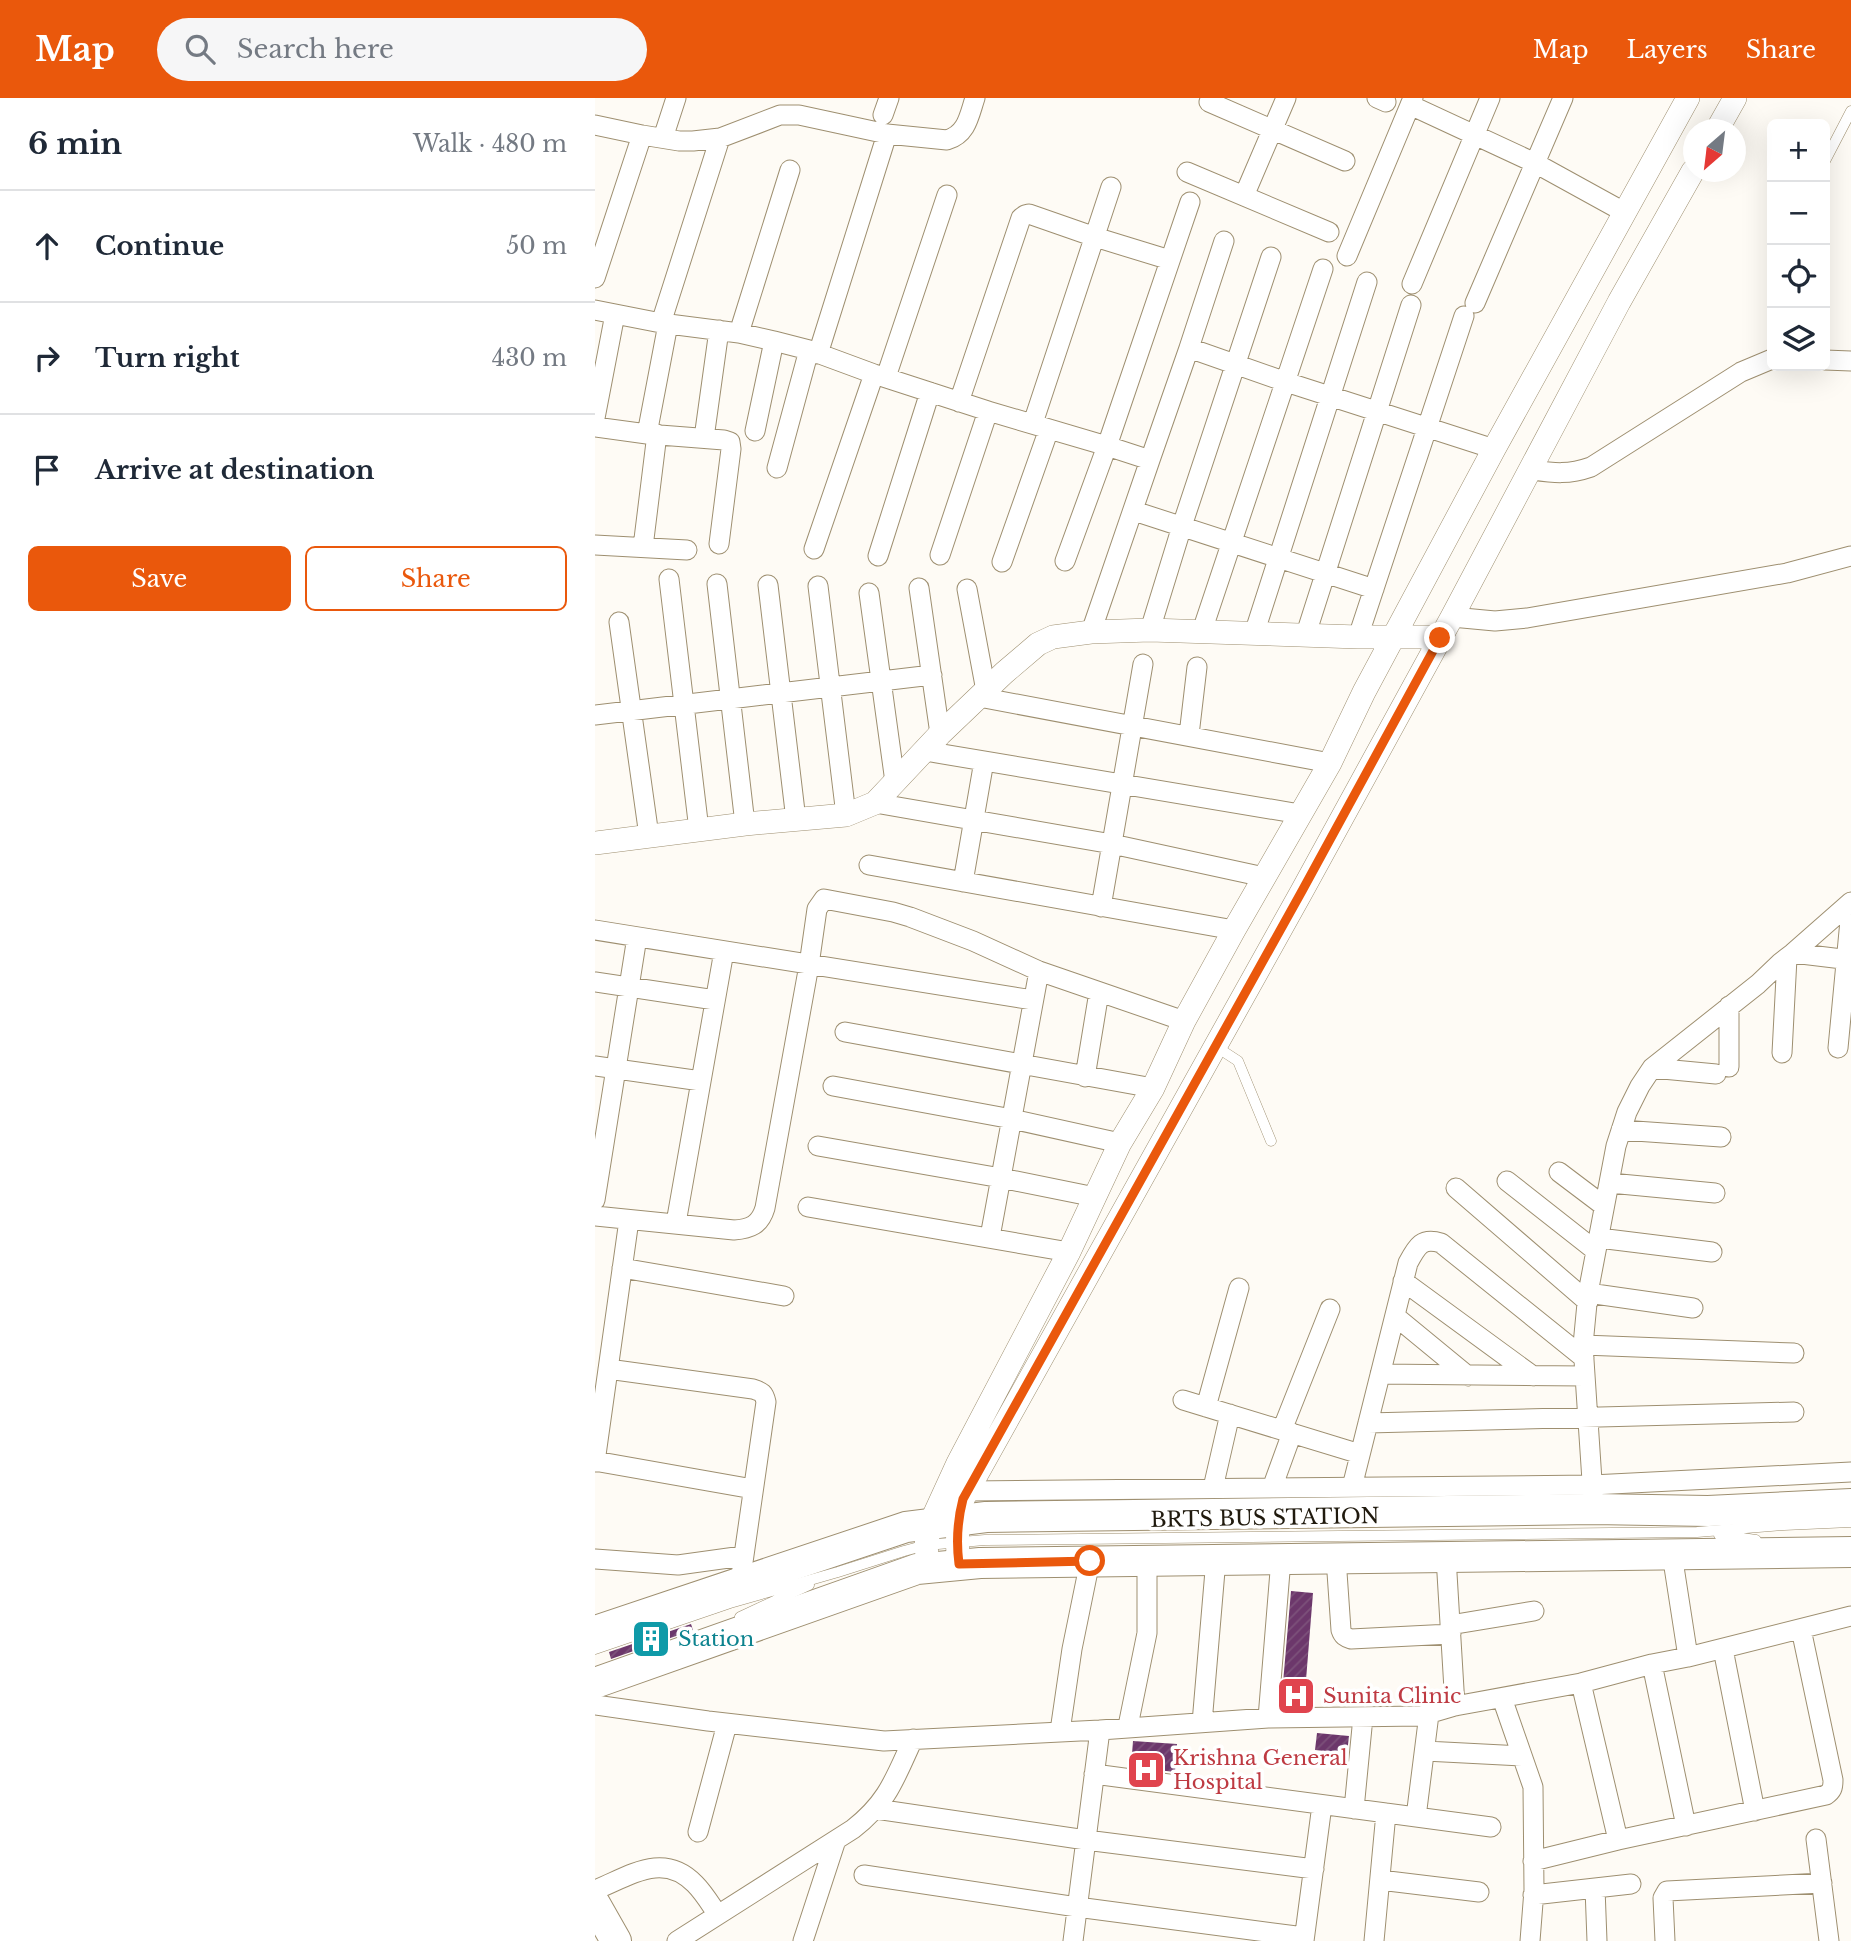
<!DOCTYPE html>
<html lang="en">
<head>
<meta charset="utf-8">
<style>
  :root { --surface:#fff; --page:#f6f6f7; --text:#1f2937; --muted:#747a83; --line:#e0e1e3; --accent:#ea580c }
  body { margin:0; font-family:"Libre Baskerville",serif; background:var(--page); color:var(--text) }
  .controls { position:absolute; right:21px; top:21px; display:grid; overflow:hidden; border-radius:10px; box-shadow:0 7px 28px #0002 }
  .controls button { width:63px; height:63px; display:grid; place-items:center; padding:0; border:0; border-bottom:2px solid var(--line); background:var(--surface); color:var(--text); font:35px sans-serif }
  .compass { position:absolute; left:1088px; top:21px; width:63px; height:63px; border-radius:50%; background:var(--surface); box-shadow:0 7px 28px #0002; rotate:208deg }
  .stop { position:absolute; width:21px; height:21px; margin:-16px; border:5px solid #ea580c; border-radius:50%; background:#fff }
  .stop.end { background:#ea580c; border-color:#fff; box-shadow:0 2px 7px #0008 }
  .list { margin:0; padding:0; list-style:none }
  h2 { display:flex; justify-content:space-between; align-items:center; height:91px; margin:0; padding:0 28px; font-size:30px }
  h2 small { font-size:23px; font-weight:400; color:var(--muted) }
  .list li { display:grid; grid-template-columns:46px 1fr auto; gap:21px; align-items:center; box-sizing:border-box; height:112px; padding:0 28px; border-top:2px solid var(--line) }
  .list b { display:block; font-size:26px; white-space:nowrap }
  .list em { font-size:23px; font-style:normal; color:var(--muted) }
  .actions { display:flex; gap:14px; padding:21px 28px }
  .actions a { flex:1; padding:16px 0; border:2px solid var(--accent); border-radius:10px; text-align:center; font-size:24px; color:var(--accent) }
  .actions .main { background:var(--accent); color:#fff }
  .icon { flex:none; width:38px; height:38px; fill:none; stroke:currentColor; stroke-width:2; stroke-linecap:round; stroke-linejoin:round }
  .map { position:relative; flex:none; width:1256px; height:1843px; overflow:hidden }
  header { display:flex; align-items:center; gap:42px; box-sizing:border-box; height:98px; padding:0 35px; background:var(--accent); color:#fff }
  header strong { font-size:33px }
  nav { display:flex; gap:38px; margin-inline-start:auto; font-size:24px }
  .search { width:490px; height:63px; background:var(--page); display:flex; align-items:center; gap:18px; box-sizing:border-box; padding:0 24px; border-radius:38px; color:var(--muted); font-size:26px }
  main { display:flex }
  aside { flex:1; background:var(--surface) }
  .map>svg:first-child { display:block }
</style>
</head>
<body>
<header>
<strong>Map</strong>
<div class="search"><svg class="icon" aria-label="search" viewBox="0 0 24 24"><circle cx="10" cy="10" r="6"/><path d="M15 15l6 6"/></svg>Search here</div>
<nav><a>Map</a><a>Layers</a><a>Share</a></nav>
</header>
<main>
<aside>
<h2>6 min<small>Walk · 480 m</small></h2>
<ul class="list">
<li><svg class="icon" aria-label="ahead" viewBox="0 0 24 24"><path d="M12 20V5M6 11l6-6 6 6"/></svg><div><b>Continue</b></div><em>50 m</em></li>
<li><svg class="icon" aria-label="right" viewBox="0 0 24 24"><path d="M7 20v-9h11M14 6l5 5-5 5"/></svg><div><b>Turn right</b></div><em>430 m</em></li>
<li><svg class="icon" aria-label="arrive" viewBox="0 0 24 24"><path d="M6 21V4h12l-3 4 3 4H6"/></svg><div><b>Arrive at destination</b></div></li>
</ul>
<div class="actions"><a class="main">Save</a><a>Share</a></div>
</aside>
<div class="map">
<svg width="1256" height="1843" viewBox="0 0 1256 1843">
  <defs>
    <pattern id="building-hatch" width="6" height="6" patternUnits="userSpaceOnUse" patternTransform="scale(1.75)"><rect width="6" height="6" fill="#6c376b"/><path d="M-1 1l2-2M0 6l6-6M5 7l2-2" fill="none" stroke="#7c517a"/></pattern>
  </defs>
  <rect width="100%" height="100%" fill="#fefbf5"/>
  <!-- building -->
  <path fill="url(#building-hatch)" d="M696 1493 718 1495 709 1607 686 1608Z
    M96 1526 98 1532 16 1561 14 1554Z
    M722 1635 754 1638 752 1655 720 1652Z
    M538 1643 582 1646 580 1674 536 1669Z"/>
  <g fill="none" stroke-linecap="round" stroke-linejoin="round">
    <defs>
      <path id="service" d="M1230 63 1256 13
        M620 948 643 963 676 1043
        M1124 1437 1161 1442
        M145 1519 214 1487
        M0 1551 135 1505 243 1474 309 1453 331 1447 390 1442 1102 1434 1189 1427 1256 1424"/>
      <path id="minor" d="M782 0 791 4
        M614 4 750 63
        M815 7 940 65 1029 114
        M288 17 294 0
        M0 27 47 37 84 43H98L125 40 185 17H204L292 36 352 42C372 36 374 18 380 0
        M68 40 81 0
        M592 74 734 134
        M649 98 691 0
        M752 158 818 0
        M0 180 47 37
        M817 186 895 0
        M880 205 968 0
        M0 212 66 225 144 235 179 243 214 252 279 276 393 313 512 348 555 362 496 534
        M66 225 125 40
        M144 235 195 72
        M594 250 629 143
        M223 256 292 36
        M1230 262 1256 263
        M291 279 352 97
        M364 304 426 120 430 117 434 116 500 139 575 162
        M0 320 20 216
        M438 325 516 89
        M0 329 52 336 129 342 135 344 136 351 124 446
        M160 333 179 243
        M52 336 73 226
        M109 340 124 232
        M555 362 594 250 691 284 899 351
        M182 370 214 252
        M936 372C959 375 973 377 996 369L1146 274 1177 261
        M539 413 779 491
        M0 447 92 452
        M48 449 62 336
        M219 451 279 276
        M345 457 393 313
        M283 458 335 294
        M470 463 512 348 595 104
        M407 464 454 331
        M74 481 104 732
        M122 486 150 726
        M173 487 201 722
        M223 488 251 717
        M324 490 345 636
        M372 491 391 593
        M274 495 300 684
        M857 519 900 523 932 520 1192 475 1256 458
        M24 524 54 738
        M555 532 587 428 676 159
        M607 533 728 171
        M659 536 772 184
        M711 536 816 207
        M763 539 869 218
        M384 599 735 665
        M0 617 337 577
        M594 637 602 569
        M330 653 705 716
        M280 705 517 746 669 779
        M274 767 639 832
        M368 784 389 663
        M506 809 548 566
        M0 832 438 902
        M1198 855 1256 862
        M0 884 120 902
        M1134 908V969
        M250 934 558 990
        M1243 950 1256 812
        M1187 955 1192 860
        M0 968 106 983
        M1057 970 1121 976
        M490 979 504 894
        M238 988 417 1021 525 1045
        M1026 1032 1126 1039
        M223 1048 406 1080 500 1099
        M964 1074 1009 1108
        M912 1083 1001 1153
        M1015 1085 1120 1095
        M861 1090 993 1204
        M0 1102 42 839
        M213 1109 474 1154
        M0 1118 139 1132C155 1131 165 1127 170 1110L214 867 222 811 229 801 298 814 315 819 378 843 444 873 589 923
        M81 1125 129 853
        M395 1139 444 873
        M1004 1140 1117 1154
        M27 1170 189 1198
        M808 1183 938 1278
        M993 1195 1098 1210
        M800 1218 873 1278
        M988 1247 1199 1255
        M13 1271 158 1291C167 1294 169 1295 171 1304L145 1485
        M785 1276 990 1278
        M588 1302 765 1356
        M611 1309 644 1190
        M773 1325 1199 1314
        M687 1332 735 1211
        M0 1363 158 1391
        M0 1364 34 1122
        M757 1389 813 1165C822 1148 827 1139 846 1145L989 1260
        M618 1390 635 1316
        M677 1390 697 1335
        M362 1395 373 1393 997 1387 1256 1374
        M998 1398 988 1247 993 1195 1021 1048 1032 1014 1045 988 1057 970 1163 886 1185 865 1198 855 1256 804
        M1077 1456 1093 1559
        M851 1459 860 1608
        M741 1460 746 1532C748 1538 750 1539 756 1541L856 1536
        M0 1461 83 1467 148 1458
        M855 1527 939 1513
        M1128 1551 1160 1713
        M1057 1566 1091 1728
        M986 1585 1023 1742
        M907 1600 938 1689 939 1792 935 1843
        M0 1607 113 1623 289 1643 505 1632 478 1843
        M673 1620 686 1461
        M607 1625 621 1461
        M533 1628 552 1535V1463
        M505 1632 673 1620 826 1618 860 1608 986 1585 1057 1566 1093 1559 1256 1518
        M465 1633 477 1551 495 1463
        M830 1653 927 1658
        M499 1676 896 1729
        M281 1711 491 1742 719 1771
        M759 1711 768 1619
        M821 1719 834 1616
        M103 1734 132 1626
        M1221 1741 1234 1843
        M938 1763 1023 1742 1231 1697C1237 1693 1238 1690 1238 1682L1206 1531
        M269 1777 482 1809 709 1839
        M785 1782 884 1794
        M1000 1790 1002 1843
        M0 1792C35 1778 68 1753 100 1786 109 1795 116 1807 123 1817
        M938 1797 1036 1786
        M82 1843 258 1731C293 1704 300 1680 318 1641
        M208 1843 241 1742
        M709 1843 727 1707
        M779 1843 791 1715
        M1070 1843 1068 1800 1072 1793 1227 1785"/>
      <path id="tertiary" d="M1122 32 1140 0
        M0 745 150 726 251 717 280 705 345 636 409 575 443 546 458 539 496 534 555 532 763 539H845
        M364 1467C361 1444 362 1424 368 1401L707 793 857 519 1024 204 1098 73
        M333 1469 331 1447 336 1424 363 1365 474 1154 525 1045 558 990 589 923 639 832 735 665 769 594 899 351 1093 0"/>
      <path id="primary" d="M0 1533 311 1429 391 1419 999 1411 1113 1413 1256 1406
        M0 1585 322 1471 385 1465 1256 1454
        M0 1806 21 1843"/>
    </defs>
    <!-- service casing -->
    <use href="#service" stroke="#9e8f70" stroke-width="11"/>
    <!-- minor casing -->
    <use href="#minor" stroke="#9e8f70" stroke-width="21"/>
    <!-- tertiary casing -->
    <use href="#tertiary" stroke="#9e8f70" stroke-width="24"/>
    <!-- primary casing -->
    <use href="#primary" stroke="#9e8f70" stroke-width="32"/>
    <!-- service -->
    <use href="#service" stroke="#fff" stroke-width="10"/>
    <!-- minor -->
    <use href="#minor" stroke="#fff" stroke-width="19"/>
    <!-- tertiary -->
    <use href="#tertiary" stroke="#fff" stroke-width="23"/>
    <!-- primary -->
    <use href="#primary" stroke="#fff" stroke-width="30"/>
  </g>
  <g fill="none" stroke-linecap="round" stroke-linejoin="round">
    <!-- route -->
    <path stroke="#ea580c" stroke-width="9" d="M495 1463 364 1466C361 1443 362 1424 368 1401L707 793 845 540"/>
  </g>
  <!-- icons -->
  <defs>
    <symbol id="building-square" viewBox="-11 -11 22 22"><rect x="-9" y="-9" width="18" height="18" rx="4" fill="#0f9aa8" stroke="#fff"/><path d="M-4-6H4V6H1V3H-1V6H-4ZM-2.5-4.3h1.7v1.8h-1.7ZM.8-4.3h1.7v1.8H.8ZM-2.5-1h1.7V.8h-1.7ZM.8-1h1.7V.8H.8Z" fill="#fff"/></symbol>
    <symbol id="hospital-square" viewBox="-11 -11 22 22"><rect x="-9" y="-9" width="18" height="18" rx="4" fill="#e0444e" stroke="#fff"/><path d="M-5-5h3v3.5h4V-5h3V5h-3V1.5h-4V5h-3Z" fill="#fff"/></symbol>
  </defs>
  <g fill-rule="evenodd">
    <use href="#building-square" x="34" y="1519" width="44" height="44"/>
    <use href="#hospital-square" x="679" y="1576" width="44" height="44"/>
    <use href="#hospital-square" x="529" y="1650" width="44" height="44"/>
  </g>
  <g text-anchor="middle" stroke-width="7" stroke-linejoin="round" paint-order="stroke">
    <!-- street labels -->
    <g font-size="21" fill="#201a0e" stroke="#fff">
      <text transform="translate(670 1420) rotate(-1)" y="7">BRTS BUS STATION</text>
    </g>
    <!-- culture labels -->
    <g font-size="21" fill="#0d838f" stroke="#fff" text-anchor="start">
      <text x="83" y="1548">Station</text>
    </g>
    <!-- health labels -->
    <g font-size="21" fill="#be3a42" stroke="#fff" text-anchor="start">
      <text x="728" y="1605">Sunita Clinic</text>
      <text x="578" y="1667">Krishna General<tspan x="578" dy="24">Hospital</tspan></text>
    </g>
  </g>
</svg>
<div class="controls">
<button>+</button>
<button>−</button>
<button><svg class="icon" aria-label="locate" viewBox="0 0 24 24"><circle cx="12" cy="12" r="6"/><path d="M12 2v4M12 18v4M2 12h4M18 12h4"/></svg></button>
<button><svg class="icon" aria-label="layers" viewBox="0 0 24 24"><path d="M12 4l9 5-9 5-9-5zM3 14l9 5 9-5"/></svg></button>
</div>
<svg class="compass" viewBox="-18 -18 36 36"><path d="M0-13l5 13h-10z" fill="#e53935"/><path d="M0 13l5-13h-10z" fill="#747a83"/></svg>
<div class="stop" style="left:495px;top:1463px"></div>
<div class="stop end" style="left:845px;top:540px"></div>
</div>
</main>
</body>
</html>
